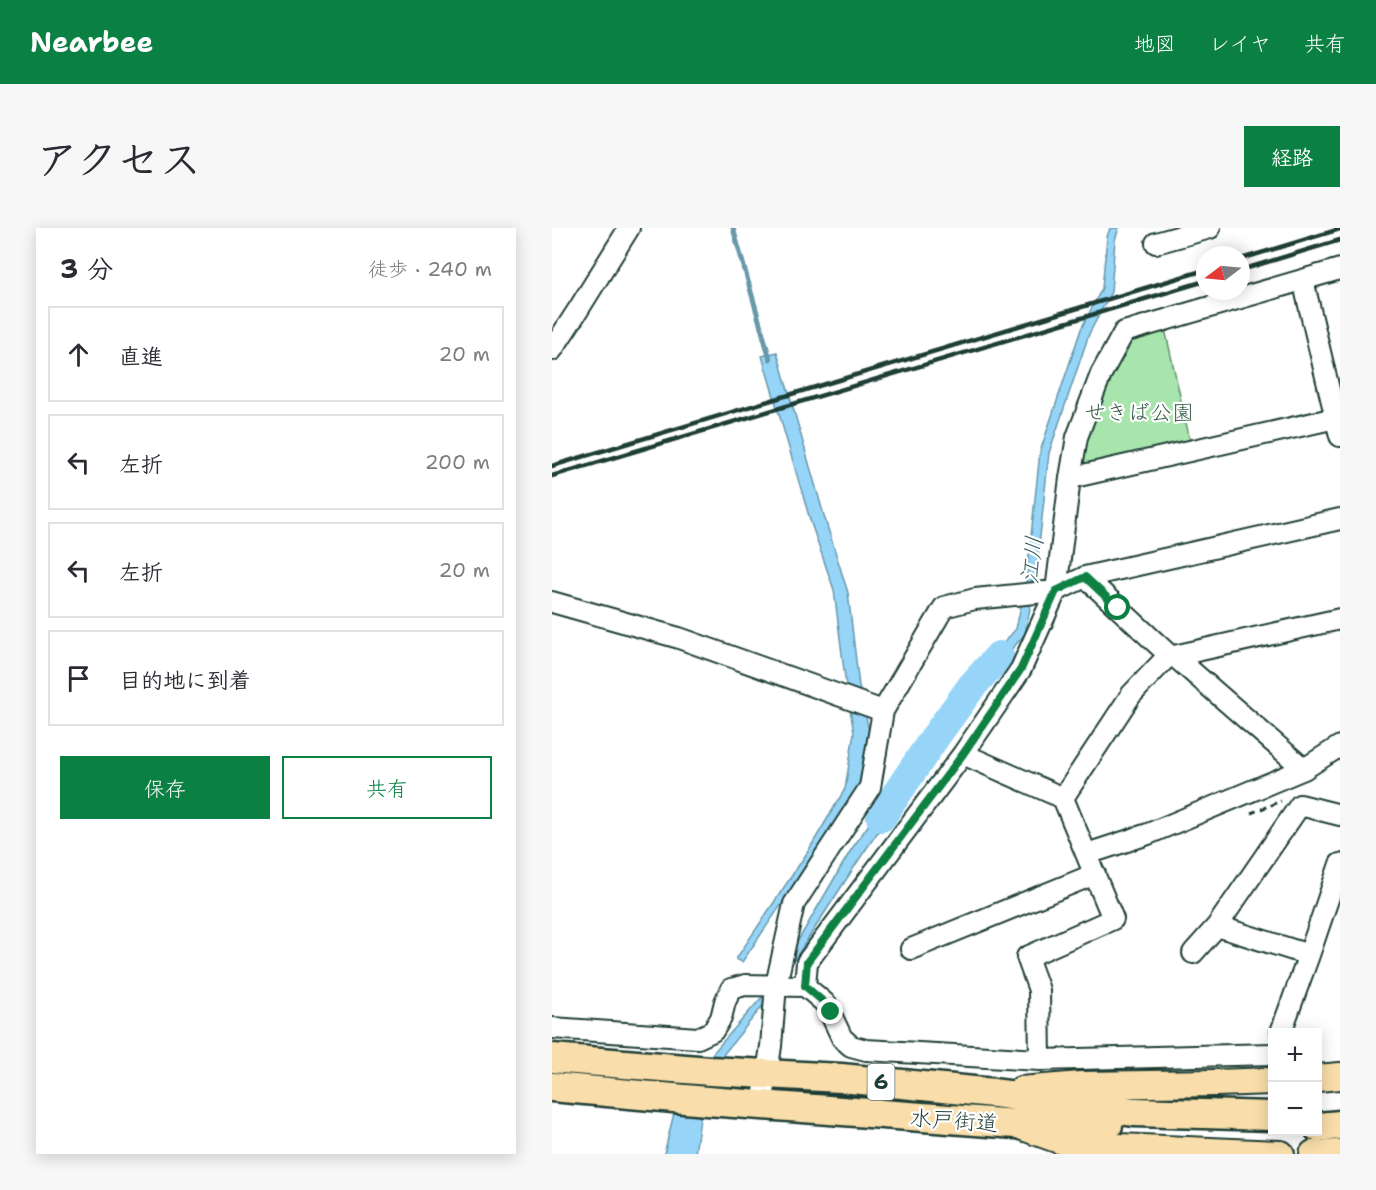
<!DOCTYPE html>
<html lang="ja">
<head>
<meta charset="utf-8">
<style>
  :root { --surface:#fff; --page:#f7f7f7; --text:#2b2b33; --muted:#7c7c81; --line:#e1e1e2; --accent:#0b8043 }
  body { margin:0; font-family:"Shantell Sans","Klee One",sans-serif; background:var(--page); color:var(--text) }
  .controls { position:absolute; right:18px; bottom:18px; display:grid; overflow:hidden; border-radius:0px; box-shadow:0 3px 15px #0003 }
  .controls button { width:54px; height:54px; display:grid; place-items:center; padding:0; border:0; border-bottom:2px solid var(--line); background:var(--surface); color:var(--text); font:30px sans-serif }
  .compass { position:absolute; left:644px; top:18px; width:54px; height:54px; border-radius:50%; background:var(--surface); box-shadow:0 3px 15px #0003; rotate:254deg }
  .stop { position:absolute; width:18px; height:18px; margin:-14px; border:4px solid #0b8043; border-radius:50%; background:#fff }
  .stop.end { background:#0b8043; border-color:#fff; box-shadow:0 2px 6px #0008 }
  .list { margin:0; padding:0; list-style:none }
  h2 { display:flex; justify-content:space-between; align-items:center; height:78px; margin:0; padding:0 24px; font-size:26px }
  h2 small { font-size:20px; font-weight:400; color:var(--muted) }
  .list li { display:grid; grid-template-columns:39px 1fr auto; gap:18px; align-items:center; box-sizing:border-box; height:96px; margin:0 12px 12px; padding:0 12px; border:2px solid var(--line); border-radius:0px }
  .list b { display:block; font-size:22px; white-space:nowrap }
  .list em { font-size:20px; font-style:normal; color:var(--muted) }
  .actions { display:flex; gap:12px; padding:18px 24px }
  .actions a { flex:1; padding:14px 0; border:2px solid var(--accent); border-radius:0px; text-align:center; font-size:21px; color:var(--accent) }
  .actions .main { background:var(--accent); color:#fff }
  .icon { flex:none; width:33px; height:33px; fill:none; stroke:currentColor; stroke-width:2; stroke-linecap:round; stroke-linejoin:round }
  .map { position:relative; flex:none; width:788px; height:926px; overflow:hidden; border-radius:0px }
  header { display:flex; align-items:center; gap:36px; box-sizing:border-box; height:84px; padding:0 30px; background:var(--accent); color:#fff }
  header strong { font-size:28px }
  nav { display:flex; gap:33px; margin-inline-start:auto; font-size:21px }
  .intro { display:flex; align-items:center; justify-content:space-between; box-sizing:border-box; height:144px; padding:0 36px }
  h1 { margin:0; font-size:42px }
  .button { padding:15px 27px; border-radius:0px; background:var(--accent); color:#fff; font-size:21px; font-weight:700 }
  main { display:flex; gap:36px; padding:0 36px }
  aside { flex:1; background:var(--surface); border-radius:0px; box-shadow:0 3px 15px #0003 }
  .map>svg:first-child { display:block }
</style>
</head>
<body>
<header>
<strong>Nearbee</strong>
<nav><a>地図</a><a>レイヤ</a><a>共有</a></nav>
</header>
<div class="intro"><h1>アクセス</h1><a class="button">経路</a></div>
<main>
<aside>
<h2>3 分<small>徒歩 · 240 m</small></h2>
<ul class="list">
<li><svg class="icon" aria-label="ahead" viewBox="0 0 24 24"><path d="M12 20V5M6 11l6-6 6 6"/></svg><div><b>直進</b></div><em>20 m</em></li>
<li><svg class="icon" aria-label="left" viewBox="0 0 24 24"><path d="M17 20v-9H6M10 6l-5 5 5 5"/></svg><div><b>左折</b></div><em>200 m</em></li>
<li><svg class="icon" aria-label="left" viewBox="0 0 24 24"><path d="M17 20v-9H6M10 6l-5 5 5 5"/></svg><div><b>左折</b></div><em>20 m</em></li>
<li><svg class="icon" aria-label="arrive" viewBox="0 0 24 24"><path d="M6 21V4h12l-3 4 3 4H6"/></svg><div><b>目的地に到着</b></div></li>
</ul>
<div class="actions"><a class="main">保存</a><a>共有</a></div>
</aside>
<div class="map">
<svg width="788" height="926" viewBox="0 0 788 926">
  <rect width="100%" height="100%" fill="#fff"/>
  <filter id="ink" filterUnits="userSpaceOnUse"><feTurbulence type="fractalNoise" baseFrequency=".0167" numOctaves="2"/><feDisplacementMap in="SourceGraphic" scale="12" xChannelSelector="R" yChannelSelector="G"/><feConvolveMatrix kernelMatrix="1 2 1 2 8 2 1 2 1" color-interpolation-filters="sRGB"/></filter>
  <g filter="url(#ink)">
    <!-- green -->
    <path fill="#a7e5ad" stroke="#639170" stroke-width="1.5" d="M613 101 639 217 535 240 527 234 554 150 579 111Z"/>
    <!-- water -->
    <path fill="#97d5f8" stroke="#6798aa" stroke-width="1.5" d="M558 0H567L563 12 559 64 537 106 497 225 483 355 473 406 423 463 416 455 464 401 474 355 488 224 529 101 550 60 555 9Z
      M225 124 273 291 296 365 307 458 318 507 312 556 190 734 184 731 255 625 293 561 302 505 294 458 282 362 259 295 210 128Z
      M347 553 356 560 308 630 221 765 162 838 152 835 219 759 299 622Z
      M123 881 149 883 143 926H112Z"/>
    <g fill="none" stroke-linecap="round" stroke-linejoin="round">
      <!-- stream -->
      <path stroke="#6798aa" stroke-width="5" d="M181 0 218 131"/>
      <!-- river -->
      <path stroke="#97d5f8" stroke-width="30" d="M329 589 383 509 420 458 447 428"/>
      <defs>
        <path id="minor" d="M604 15 658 0
          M751 52 788 208
          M0 122 26 82 77 0
          M518 250 788 189
          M533 349 617 427 622 428 752 541
          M0 374 127 410 331 483
          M622 428 788 391
          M411 526 511 570 561 691 475 729 487 762 488 832
          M511 570 579 467 617 427
          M535 626 596 606 752 541 788 518
          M665 698 748 577 788 587
          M359 721 543 646
          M641 725 665 698 757 727
          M253 758 255 734 411 526 469 441 504 363 518 250 525 209 549 146 572 104 788 41
          M0 800 146 810 161 803 169 790 173 774 179 761 193 757 253 758 274 776 290 810 299 818 314 822 488 832 720 826
          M729 804 757 727 788 636
          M210 878 219 818 224 757 242 676 318 559 331 483 392 379 423 371 504 363 533 349 788 291"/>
        <path id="major" d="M766 850 788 848
          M469 862 529 857 664 855 720 853
          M471 899 521 917 729 926
          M761 926 788 925"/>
        <path id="highway" d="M0 830 158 843 289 850 442 865 582 884 720 888
          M0 859 155 873 464 896 556 897
          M766 899 788 897"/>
      </defs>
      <!-- minor casing -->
      <use href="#minor" stroke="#1f3d34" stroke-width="24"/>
      <!-- major casing -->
      <use href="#major" stroke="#1f3d34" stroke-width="30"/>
      <!-- highway casing -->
      <use href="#highway" stroke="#1f3d34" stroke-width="33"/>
      <!-- path -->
      <path stroke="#1f3d34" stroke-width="3" stroke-dasharray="6 4.5" stroke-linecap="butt" d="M699 585 729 573"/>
      <!-- minor -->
      <use href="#minor" stroke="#fff" stroke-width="20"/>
      <!-- major -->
      <use href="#major" stroke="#f9deab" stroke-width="26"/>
      <!-- highway -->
      <use href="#highway" stroke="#f9deab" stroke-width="28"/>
      <!-- rail -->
      <path stroke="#1f3d34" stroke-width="4.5" d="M689 31 788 1
        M689 42 788 12
        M0 238 653 42
        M0 248 653 53"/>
    </g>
  </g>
  <g fill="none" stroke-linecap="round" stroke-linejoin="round" filter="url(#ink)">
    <!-- route -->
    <path stroke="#0b8043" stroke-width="8" d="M279 784 274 776 253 758 255 734 411 526 469 441 504 363 533 349 566 380"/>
  </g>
  <g text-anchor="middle" stroke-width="4.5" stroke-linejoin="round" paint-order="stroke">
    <!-- shield labels -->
    <rect fill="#fff" stroke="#627771" stroke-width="1.5" x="315.5" y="836" width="27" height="36" rx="4.5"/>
    <g font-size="21" font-weight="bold" fill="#1f3d34">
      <text x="329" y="861">6</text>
    </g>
    <!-- park labels -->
    <g font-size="22" fill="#3a5f4c" stroke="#fff">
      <text x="587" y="192">せきば公園</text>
    </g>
    <!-- street labels -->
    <g font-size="22" fill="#1f3d34" stroke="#fff">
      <text transform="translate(402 892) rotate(4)" y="8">水戸街道</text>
    </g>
    <!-- water labels -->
    <g font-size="24" font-style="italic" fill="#3d6365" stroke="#fff">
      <text transform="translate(480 332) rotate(-83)" y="8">江川</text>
    </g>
  </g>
</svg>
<div class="controls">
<button>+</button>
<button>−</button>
</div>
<svg class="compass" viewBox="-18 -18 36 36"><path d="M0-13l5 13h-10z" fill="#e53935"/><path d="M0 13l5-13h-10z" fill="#7c7c81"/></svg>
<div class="stop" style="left:566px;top:380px"></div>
<div class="stop end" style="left:279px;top:784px"></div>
</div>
</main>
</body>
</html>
